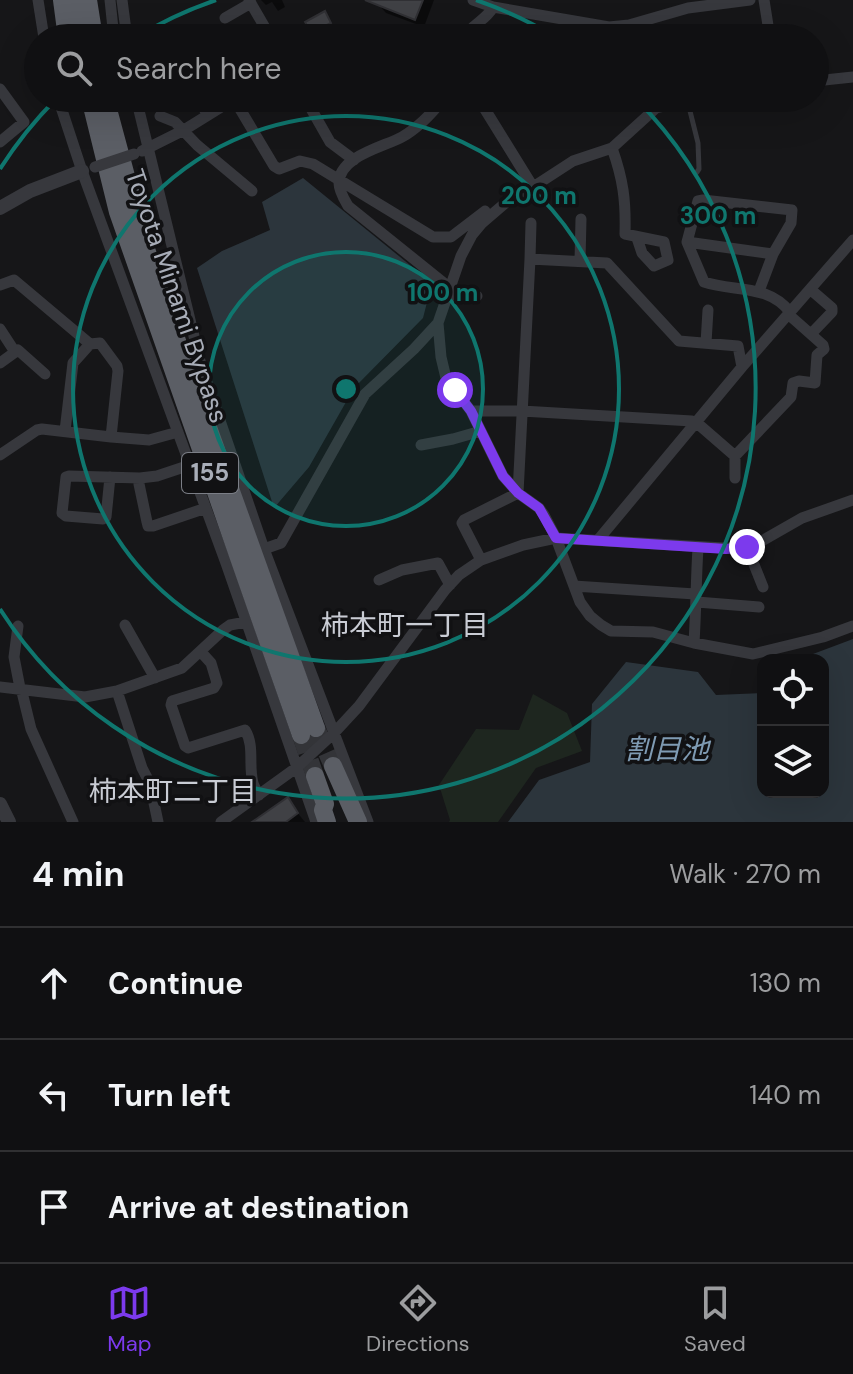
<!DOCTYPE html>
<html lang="en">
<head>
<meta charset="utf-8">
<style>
  :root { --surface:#101012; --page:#1e1e20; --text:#f1f3f6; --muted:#9c9d9f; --line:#303032; --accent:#7c3aed }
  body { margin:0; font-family:"DM Sans","Noto Sans JP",sans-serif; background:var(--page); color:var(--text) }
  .controls { position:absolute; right:24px; bottom:24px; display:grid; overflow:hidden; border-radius:16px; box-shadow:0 8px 32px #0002 }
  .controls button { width:72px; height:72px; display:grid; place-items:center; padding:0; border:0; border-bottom:2px solid var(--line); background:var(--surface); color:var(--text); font:40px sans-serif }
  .stop { position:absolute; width:24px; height:24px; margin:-18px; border:6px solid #7c3aed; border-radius:50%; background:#fff }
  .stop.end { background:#7c3aed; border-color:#fff; box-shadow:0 2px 8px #0008 }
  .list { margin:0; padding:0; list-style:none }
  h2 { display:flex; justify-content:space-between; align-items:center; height:104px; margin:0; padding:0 32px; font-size:34px }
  h2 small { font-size:26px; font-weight:400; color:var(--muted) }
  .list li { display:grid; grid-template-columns:52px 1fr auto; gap:24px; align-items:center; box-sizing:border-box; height:112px; padding:0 32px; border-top:2px solid var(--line) }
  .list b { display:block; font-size:30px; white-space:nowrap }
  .list em { font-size:26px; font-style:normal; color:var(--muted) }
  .icon { flex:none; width:44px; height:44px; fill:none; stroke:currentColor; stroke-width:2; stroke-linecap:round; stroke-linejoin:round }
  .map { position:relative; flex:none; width:853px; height:822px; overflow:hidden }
  .search { position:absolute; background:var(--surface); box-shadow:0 8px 32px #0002; left:24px; right:24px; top:24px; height:88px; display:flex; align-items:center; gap:20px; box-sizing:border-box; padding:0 28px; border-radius:44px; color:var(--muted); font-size:30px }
  .sheet { height:440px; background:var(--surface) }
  nav { display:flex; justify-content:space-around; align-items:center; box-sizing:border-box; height:112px; border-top:2px solid var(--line); background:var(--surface); font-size:22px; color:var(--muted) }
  nav a { display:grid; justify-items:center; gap:4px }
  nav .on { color:var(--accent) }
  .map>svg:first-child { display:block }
</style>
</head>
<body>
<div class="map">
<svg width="853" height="822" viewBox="0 0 853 822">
  <rect width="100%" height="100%" fill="#161618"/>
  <!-- green -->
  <path fill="#1e261f" d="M533 694 567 713 582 751 536 768 498 822H449L450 820 439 785 476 729 519 730Z"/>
  <!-- water -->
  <path fill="#2c353c" d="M303 178 432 283 423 318 354 388 309 467 274 508 197 268 222 251 270 230 262 202Z
    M853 639V822H508L539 780 590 762 592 704 626 662 698 672 716 695 763 693V792H823V660H797Z"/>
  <!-- shadow -->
  <path fill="#0007" d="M261 0H282L285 7 278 11 272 2 266 5Z
    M379 0H434L424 27 386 13 378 4Z
    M328 18 333 27 316 35 313 32Z
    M287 800 305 822H256Z"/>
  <!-- building -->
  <path fill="#404145" stroke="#303034" stroke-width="2" d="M365 0H423L415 20Z
    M325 11 331 23 311 33 305 22Z
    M288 797 298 813 286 822H252Z"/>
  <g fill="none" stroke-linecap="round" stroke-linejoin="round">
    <!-- trunk-tunnel -->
    <path stroke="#333438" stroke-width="18" stroke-dasharray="18 9" stroke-linecap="butt" d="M316 728 333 766
      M301 735 315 776"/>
    <!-- service -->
    <path stroke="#37383d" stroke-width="5" d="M688 103 698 143 699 169 697 172"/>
    <!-- minor -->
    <path stroke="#37383d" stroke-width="11" d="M38 0 44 38
      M110 0 114 38
      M122 0 127 38
      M249 0 271 38
      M473 0 493 7 609 27 629 25 688 8 750 0
      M764 0 770 38
      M225 18 251 3
      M464 38C471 24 486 21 493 7
      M815 81 853 77
      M0 89 24 122 0 142
      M58 98 82 171 226 563 316 822
      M136 98 201 365 264 549 368 822
      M197 98 208 115
      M305 98 330 142 354 160
      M444 98C433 112 418 128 402 137 384 147 339 156 339 183 339 191 344 199 348 206L450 288
      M478 98 533 187
      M160 116 175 122 197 145 252 191
      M612 148C623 179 626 200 625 234L664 242 668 260 654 266 642 253 637 238
      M142 151 184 130 234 99 274 166 279 169 300 161 313 164 433 237H451L485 211
      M687 242 773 254
      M530 259 531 223
      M580 261 581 219
      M0 285 14 280 90 344 100 343 117 366 118 371 111 437 42 429 37 430 0 455
      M810 289 832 308V312L811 334
      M759 291 773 254 791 223 792 210 703 200 698 201 687 242 704 282C735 292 768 284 790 312
      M448 295 477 296
      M438 323 441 357 446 378 471 411 503 476 518 493 539 508 544 515 556 538 580 602 590 616 601 625 611 631 653 632 694 643 753 654 823 637 853 626
      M0 329 15 352
      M706 343 708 310
      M0 363 18 350 45 374
      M471 411H522L692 421 697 423 735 456
      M65 431 73 363 90 344
      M111 437 149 440 178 432
      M421 445 453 439 481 431
      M190 465 157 476 140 478 139 484 147 522 148 526H153L206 508
      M110 477 106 517 103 519 66 516 62 513 66 477 69 476 140 478
      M735 478V456L791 397 793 383 799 381 815 383 817 355 824 349 823 345 788 314
      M598 540 742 367 853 240
      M747 547 763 587
      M264 549 281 543 365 394 414 349 438 323 461 256 472 235 482 223 509 200 533 187 573 161 612 148 656 108 702 98
      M481 560 462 523 464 520 518 493 530 259 607 263 679 341 738 346 742 367
      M379 580 402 570 438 563 450 585
      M574 586 695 594
      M697 602 759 607
      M125 625 155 678
      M18 626 14 657 20 688
      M694 643C696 611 696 580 698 548
      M201 652 211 663 217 683 214 688 172 701 171 705 185 746 188 748 245 730C255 746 248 765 253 783 253 784 258 794 259 795
      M0 687 85 697 117 691 182 668 223 630 230 625 246 622
      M21 688 31 729 73 822
      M117 691 142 768 155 793 154 803 158 822
      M221 822 296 768 334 733 359 706 445 590 459 575 481 560 523 545 556 538 740 549 760 542 802 518 853 500"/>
    <!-- tertiary -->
    <path stroke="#37383d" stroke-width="14" d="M0 208 30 191 82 171
      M0 804 9 822"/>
    <!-- trunk -->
    <path stroke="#5b5e65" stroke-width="18" d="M62 0 67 38
      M75 0 80 38
      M88 0 94 38
      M90 98 118 212 301 735
      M105 98 144 243 177 341 316 728
      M333 766 358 822
      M315 776 325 804 323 810 327 822"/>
    <!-- minor-bridge -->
    <path stroke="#37383d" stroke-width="11" d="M95 167 134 154"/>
  </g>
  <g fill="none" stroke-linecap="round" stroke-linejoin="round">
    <!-- route -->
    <path stroke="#7c3aed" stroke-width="10" d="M455 390 471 411 503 476 518 493 539 508 556 538 726 549 747 547"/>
  </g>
  <!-- distance rings -->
  <circle cx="346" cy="389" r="137" fill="#0f766e" fill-opacity=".12"/>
  <g fill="none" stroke="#0f766e" stroke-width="4">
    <circle cx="346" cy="389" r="137"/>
    <circle cx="346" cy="389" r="273"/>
    <path d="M0 169A410 410 0 0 1 56 99M135 38A410 410 0 0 1 216 0M476 0A410 410 0 0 1 557 38M636 99A410 410 0 1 1 0 609"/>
  </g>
  <g text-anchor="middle" stroke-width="7" stroke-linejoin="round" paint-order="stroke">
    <!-- shield labels -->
    <rect fill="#111113" stroke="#7b7e86" stroke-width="2" x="182" y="453" width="56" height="40" rx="6"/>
    <g font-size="24" font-weight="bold" fill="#a8adb8">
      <text x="210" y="481">155</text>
    </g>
    <!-- street labels -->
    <g font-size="26" fill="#a8adb8" stroke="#111113">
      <text transform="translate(177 296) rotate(71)" y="9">Toyota Minami Bypass</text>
    </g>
    <!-- neighbourhood labels -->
    <g font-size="28" fill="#c9ccd4" stroke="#111113">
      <text x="405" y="635">柿本町一丁目</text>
      <text x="173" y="801">柿本町二丁目</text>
    </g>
    <!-- water labels -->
    <g font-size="28" font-style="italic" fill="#7f9bb3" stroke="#111113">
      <text x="667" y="759">割目池</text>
    </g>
  </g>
  <circle cx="346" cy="389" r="12" fill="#0f766e" stroke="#111113" stroke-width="4"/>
  <g font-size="24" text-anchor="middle" font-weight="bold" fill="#0f766e" stroke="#111113" stroke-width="7" stroke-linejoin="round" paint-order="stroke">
    <text x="539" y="204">200 m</text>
    <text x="718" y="224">300 m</text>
    <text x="443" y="301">100 m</text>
  </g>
</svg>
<div class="controls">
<button><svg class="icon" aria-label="locate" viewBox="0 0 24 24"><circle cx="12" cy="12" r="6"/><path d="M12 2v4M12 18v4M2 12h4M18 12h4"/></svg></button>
<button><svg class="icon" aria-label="layers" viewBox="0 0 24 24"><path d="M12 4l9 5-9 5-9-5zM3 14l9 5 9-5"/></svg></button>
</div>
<div class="stop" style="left:455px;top:390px"></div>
<div class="stop end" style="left:747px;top:547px"></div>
<div class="search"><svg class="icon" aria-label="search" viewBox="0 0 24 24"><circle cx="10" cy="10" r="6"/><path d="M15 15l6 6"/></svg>Search here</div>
</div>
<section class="sheet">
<h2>4 min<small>Walk · 270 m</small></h2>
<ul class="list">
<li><svg class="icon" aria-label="ahead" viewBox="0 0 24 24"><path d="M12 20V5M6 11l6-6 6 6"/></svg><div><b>Continue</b></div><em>130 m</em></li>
<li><svg class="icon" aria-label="left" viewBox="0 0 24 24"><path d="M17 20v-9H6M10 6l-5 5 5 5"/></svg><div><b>Turn left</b></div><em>140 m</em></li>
<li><svg class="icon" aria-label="arrive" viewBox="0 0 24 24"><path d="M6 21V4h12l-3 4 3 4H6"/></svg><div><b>Arrive at destination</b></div></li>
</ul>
</section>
<nav>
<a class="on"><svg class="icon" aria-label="map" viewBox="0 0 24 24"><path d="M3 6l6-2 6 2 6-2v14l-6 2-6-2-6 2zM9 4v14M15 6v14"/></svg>Map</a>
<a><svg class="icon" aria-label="directions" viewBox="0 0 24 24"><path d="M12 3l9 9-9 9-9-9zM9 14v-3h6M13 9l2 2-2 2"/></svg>Directions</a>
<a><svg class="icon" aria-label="saved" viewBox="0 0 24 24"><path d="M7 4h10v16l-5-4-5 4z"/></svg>Saved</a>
</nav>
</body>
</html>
